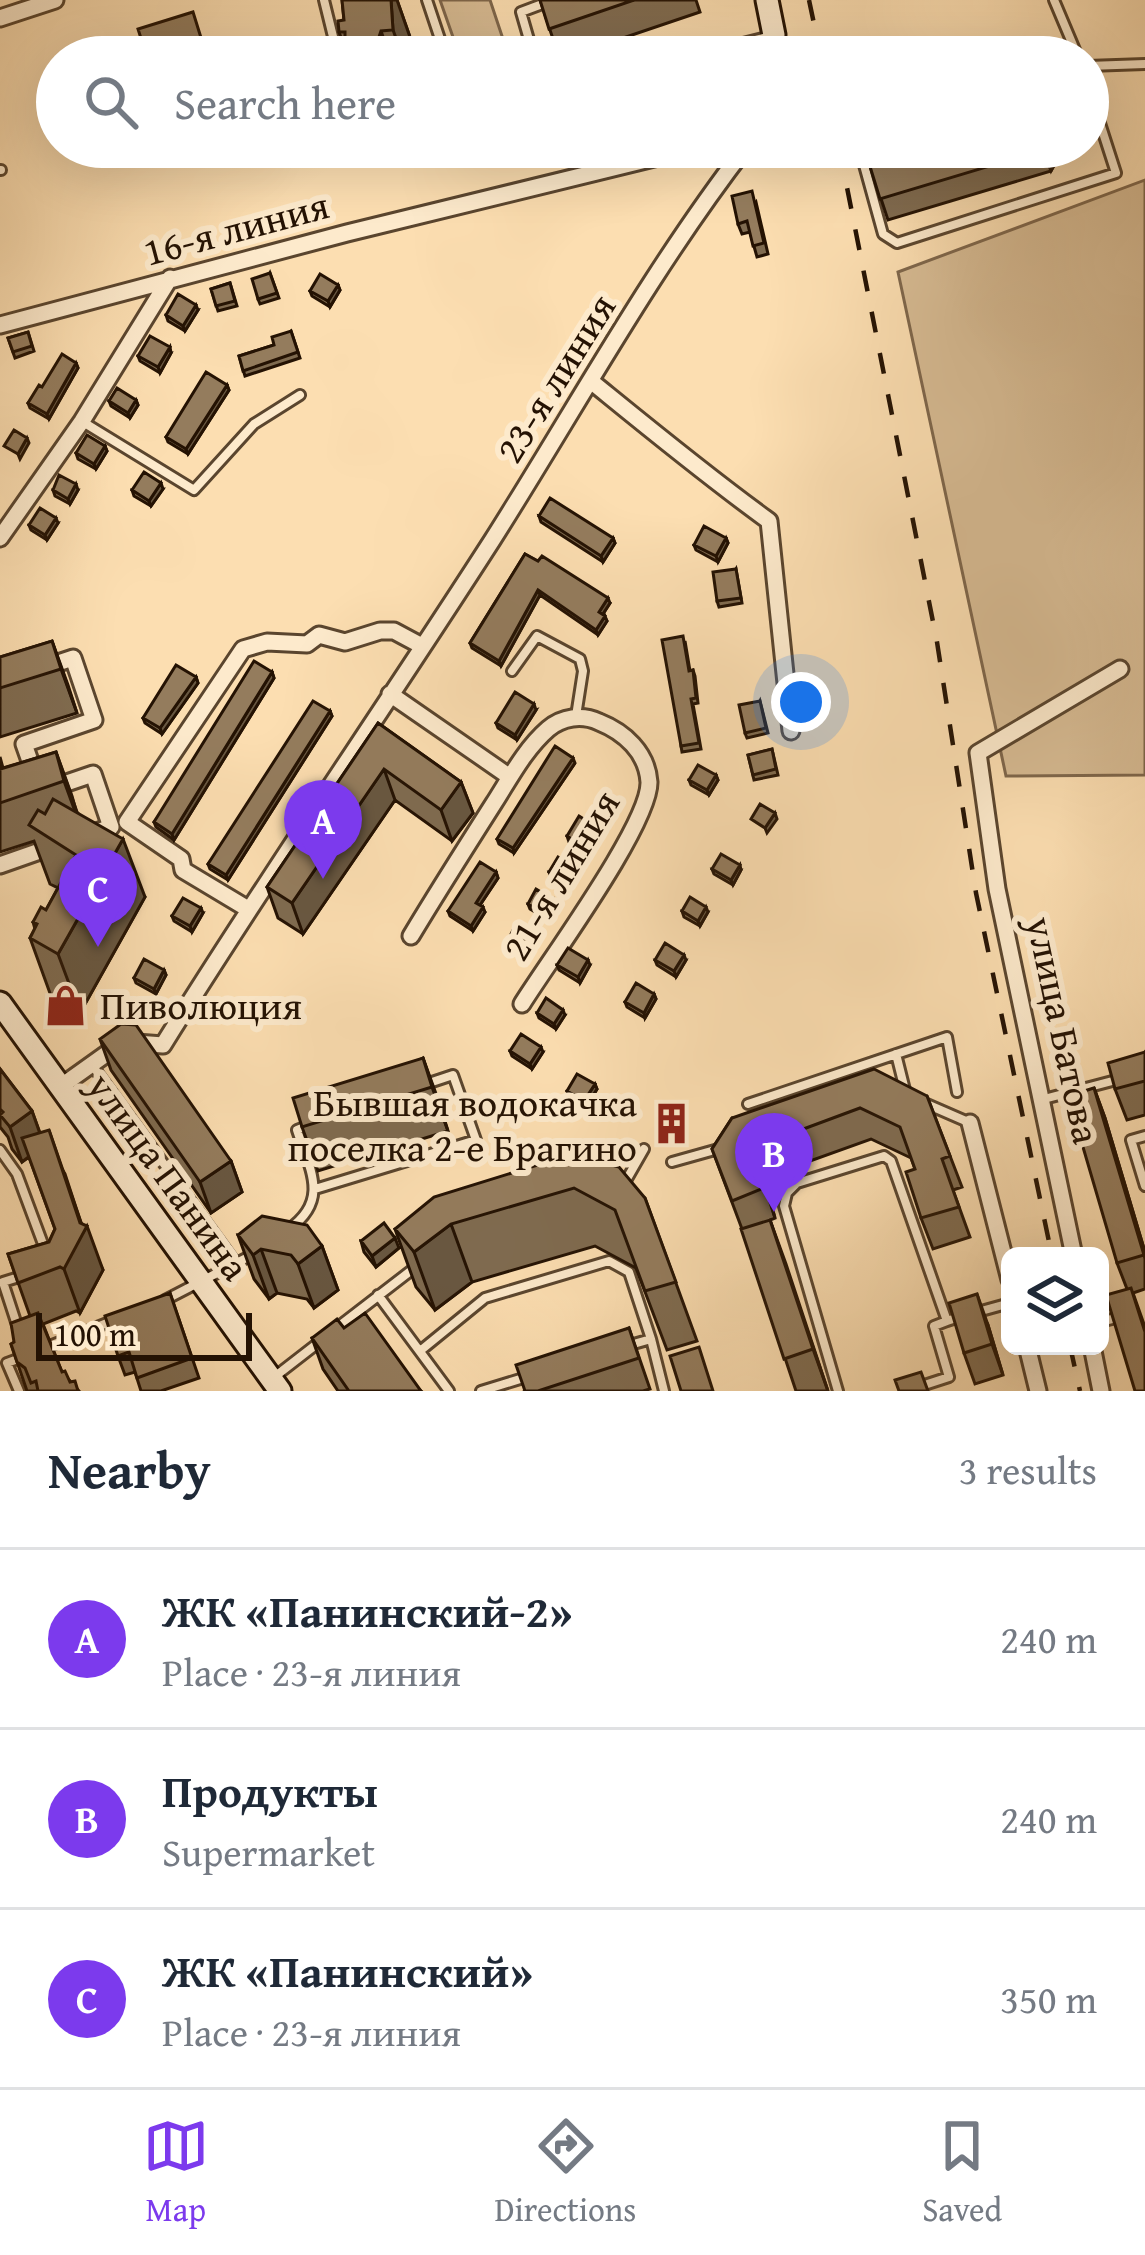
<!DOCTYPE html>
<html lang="en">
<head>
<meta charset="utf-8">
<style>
  :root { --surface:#fff; --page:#f6f6f7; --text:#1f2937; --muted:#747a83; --line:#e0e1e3; --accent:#7c3aed }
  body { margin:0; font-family:"Gentium Book Plus",serif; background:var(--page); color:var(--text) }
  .controls { position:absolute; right:36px; bottom:36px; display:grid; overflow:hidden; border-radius:18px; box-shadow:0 12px 48px #0002 }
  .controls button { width:108px; height:108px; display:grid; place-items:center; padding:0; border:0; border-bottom:3px solid var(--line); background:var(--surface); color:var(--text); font:60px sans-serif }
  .scale { position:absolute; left:36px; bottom:30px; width:216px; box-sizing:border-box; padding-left:12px; border:6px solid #241203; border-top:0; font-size:33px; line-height:42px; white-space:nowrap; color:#241203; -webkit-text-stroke:9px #fdeacc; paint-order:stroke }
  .you { position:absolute; left:801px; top:702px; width:42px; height:42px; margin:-30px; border:9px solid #fff; border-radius:50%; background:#1a73e8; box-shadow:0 0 0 18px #1a73e833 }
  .badge { display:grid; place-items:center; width:78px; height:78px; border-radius:50%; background:var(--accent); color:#fff; font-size:39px; font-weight:700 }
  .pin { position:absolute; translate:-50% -99px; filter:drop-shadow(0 3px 6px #0008) }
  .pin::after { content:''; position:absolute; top:63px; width:42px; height:36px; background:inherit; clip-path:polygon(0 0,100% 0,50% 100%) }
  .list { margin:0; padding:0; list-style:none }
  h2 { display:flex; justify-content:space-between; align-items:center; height:156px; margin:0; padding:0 48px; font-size:51px }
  h2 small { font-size:39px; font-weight:400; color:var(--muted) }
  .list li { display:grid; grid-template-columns:78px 1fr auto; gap:36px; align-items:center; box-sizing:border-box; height:180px; padding:0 48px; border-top:3px solid var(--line) }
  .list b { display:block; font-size:45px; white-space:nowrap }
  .list p { margin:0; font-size:39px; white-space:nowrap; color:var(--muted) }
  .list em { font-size:39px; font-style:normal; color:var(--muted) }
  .icon { flex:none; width:66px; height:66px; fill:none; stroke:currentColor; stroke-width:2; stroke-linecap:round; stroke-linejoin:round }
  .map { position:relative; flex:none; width:1145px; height:1391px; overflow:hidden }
  .search { position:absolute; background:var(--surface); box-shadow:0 12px 48px #0002; left:36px; right:36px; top:36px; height:132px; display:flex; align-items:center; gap:30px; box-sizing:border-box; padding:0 42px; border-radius:66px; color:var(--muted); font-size:45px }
  .sheet { height:696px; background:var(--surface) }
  nav { display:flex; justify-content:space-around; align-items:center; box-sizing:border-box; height:168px; border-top:3px solid var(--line); background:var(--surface); font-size:33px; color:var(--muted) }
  nav a { display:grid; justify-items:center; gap:6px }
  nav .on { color:var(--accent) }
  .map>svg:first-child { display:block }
</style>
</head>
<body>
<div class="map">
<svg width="1145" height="1391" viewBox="0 0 1145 1391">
  <rect width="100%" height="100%" fill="#fcdeb1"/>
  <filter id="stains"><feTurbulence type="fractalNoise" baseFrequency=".00167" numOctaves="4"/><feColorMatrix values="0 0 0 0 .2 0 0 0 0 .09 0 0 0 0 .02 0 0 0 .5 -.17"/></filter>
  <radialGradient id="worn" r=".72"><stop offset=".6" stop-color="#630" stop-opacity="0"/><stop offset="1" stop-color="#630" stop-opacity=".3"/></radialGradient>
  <!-- green -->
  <path fill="#d7bb93" stroke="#7e664b" stroke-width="3" d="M440 0H490L506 48 478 57H460Z
    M1145 180V775L1006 776 898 272Z"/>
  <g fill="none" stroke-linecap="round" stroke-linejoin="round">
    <defs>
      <path id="lane" d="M324 0 338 57
        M427 0 446 57
        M1054 0 1078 57
        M534 57 521 12 553 0
        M687 57 767 37
        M1088 66 1145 64
        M859 147 883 234 897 243 1116 173 1088 86
        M0 170H1
        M83 422 194 490 254 424 300 395
        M512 671 537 636 580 659 583 671 576 716
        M896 1054 906 1094
        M92 1065 238 1266
        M1044 1099 1120 1079
        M922 1102 968 1122
        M748 1104 947 1037 957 1092
        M1145 1136 1131 1140 1145 1186
        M0 1150 17 1174 46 1252
        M672 1162 722 1148
        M624 1184 644 1149
        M315 1189 476 1140 453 1075 423 1085
        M289 1229C330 1200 310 1170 297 1130L307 1126
        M378 1295 449 1391
        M165 1300 252 1255
        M974 1313 1010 1303
        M1100 1322 1120 1317
        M18 1328 3 1282 22 1276
        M334 1330 417 1266
        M651 1339 664 1391
        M42 1349 117 1319
        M420 1351 485 1298 609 1261 629 1272 651 1339 630 1345
        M273 1378 322 1340
        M19 1391 7 1363 23 1357
        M481 1391 530 1376
        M838 1391 784 1206 787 1193 797 1183 884 1156 891 1161 947 1321 959 1317
        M906 1391 949 1377 934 1326 947 1321"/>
      <path id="street" d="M0 18 55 0
        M0 325 347 233 699 147
        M592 382C651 430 708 477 769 521L791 731
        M0 538 82 421 170 278
        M390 694 510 777
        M36 778 24 744 94 720 73 658 46 667
        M49 789 93 774 111 827 88 835
        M0 865 54 846
        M248 909 183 870 181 859 127 822 243 649 267 642 307 644 319 635 345 642 380 631H394L422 646
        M411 936C438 891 466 847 494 803 510 778 525 749 548 729 562 717 582 714 599 722 624 732 647 752 649 782 650 824 548 962 522 1004
        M60 1087 123 1042 163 1045C269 874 384 709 493 539 576 408 651 270 746 147
        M970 1123 1010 1280
        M1074 1256 997 889 978 753 1120 669
        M1027 1346 1038 1391
        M1092 1346 1101 1391"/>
      <path id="secondary" d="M766 57 774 35 767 0
        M0 1003 280 1391"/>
    </defs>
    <!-- lane casing -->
    <use href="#lane" stroke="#5a452e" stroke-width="14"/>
    <!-- street casing -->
    <use href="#street" stroke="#5a452e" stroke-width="21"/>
    <!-- secondary casing -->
    <use href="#secondary" stroke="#241203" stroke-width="27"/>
    <!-- lane -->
    <use href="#lane" stroke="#fdeacc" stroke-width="8"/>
    <!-- street -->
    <use href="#street" stroke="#fdeacc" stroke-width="15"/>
    <!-- secondary -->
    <use href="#secondary" stroke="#fdeacc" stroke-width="21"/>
    <!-- rail -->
    <path stroke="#241203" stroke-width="4.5" stroke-dasharray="21 21" stroke-linecap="butt" d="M809 0 821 57
      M839 147 937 642 976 893 1052 1256
      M1070 1346 1080 1391"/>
  </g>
  <!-- wall -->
  <path fill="#7f6b50" stroke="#241203" stroke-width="3" d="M342 0H397L417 57H348L339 32 344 20Z
    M540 0H696L700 12 567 57H559Z
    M864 147H1064L1051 171 888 220Z
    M756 202 768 254 757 257 750 232 742 234 738 224Z
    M270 273 279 298 260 304 258 299Z
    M230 283 237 306 218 311 211 289Z
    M338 285 340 290 330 307 312 296 310 291Z
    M198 310 185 331 168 321 166 315Z
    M291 331 300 358 245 376 239 356 274 345Z
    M28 332 34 351 15 358 8 338Z
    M171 353 160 373 140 361 138 356Z
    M76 363 78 368 49 419 30 408 28 403 42 387Z
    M227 385 229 390 188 454 168 442 166 437Z
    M136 400 138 405 130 418 111 406 109 401Z
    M105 446 107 451 96 469 78 459 76 453Z
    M163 489 151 506 134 496 132 490Z
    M53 490H78L70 504 55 496Z
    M539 516 613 538 615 543 603 562 541 522Z
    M58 523 47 540 31 530 29 525Z
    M726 538 728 543 718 562 696 550 694 545Z
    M525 554 610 603 603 614 607 621 598 635 540 595 501 666 472 648 470 643Z
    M736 569 742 603 719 607 717 601Z
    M52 641 77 713 0 737V657Z
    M685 641 690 671 693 670 695 676 698 703 693 704 701 749 682 752 681 746Z
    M272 672 274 678 174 840 156 827 154 822Z
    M196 677 198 683 162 734 145 723 143 718Z
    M760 701 768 733 747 738 745 733Z
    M536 710 517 740 498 728 496 723Z
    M330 711 332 716 228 880 210 869 208 864Z
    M378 723 461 782 473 813 452 841 395 800 303 934 278 918 267 887Z
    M772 749 778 775 754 780 748 755Z
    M56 752 77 812 145 897 80 1013 51 996 30 938 35 929 33 922 46 910 58 888 50 884 34 841 0 852V757L3 768Z
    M575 763 514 853 499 844 497 839Z
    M716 775 718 780 709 795 691 785 689 780Z
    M601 830 603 835 591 855 569 842 567 836Z
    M712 869 741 870 733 885 714 874Z
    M496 872 498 878 480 905 485 912 473 931 450 916 448 911Z
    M549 872H577L567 887 551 877Z
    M528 904 556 905 548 920 530 909Z
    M682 911 708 912 700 926 684 917Z
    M203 913 192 932 174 921 172 916Z
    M508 940H536L527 955 510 945Z
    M655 960H686L676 977 657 965Z
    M557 965H590L580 983 559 970Z
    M164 970 166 975 156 994 136 983 134 978Z
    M654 994 656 999 645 1018 627 1007 625 1002Z
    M537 1013 565 1015 556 1029 539 1018Z
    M100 1039 231 1161 242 1192 211 1213 111 1070Z
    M510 1051 543 1052 532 1069 512 1056Z
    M1145 1052V1115L1127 1120 1115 1089Z
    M423 1058 448 1131 318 1171 302 1127Z
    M0 1069 32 1111 40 1133 65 1174 81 1223 103 1270 80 1313 76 1311 43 1324 62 1372 79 1391H27L11 1344 14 1342 30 1316 8 1254 49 1242 55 1229 29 1157 22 1162 12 1149 8 1137 0 1127Z
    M595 1084 597 1089 586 1107 569 1097 567 1091Z
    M1094 1088 1105 1118 1145 1252V1289L1133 1293 1145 1327V1391L1127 1289 1117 1263Z
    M927 1096 962 1187 953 1190 970 1237 933 1249 921 1218 915 1169 911 1158 871 1139 782 1171 768 1193 775 1218 770 1220 828 1391H796L742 1229 712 1149 732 1118Z
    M573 1154 645 1198 697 1341 667 1350 636 1268 595 1246 472 1282 435 1310 416 1287 395 1229Z
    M238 1235 322 1246 338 1290 314 1308 307 1299 277 1293 269 1299 254 1279Z
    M361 1241 399 1248 376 1267 364 1252Z
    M170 1293 199 1378 161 1391H141L135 1372 125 1375 118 1356Z
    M988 1325 1003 1375 975 1384 964 1353Z
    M344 1328 421 1391H338L323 1369 312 1338Z
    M629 1328 650 1389 643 1391H525Z"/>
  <!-- shaded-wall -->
  <path fill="#685741" stroke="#241203" stroke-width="3" d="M391 0H397L417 57H403L393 30Z
    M381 31 390 57H382L377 43Z
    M1045 147H1064L1051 171 1043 150Z
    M338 285 340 290 330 307 328 301Z
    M196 305 198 310 185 331 183 326Z
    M170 347 171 353 160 373 158 367Z
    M76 363 78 368 49 419 47 414Z
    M227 385 229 390 188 454 186 449Z
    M136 400 138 405 130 418 128 413Z
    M27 438 29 443 20 459 18 454Z
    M105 446 107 451 96 469 94 464Z
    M161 483 163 489 151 506 149 501Z
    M76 484 78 490 70 504 68 499Z
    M56 518 58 523 47 540 45 535Z
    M613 538 615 543 603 562 601 556Z
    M726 538 728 543 718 562 716 556Z
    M538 590 540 595 501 666 499 661Z
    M608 598 610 603 601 617 599 612Z
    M605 616 607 621 598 635 596 630Z
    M52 641 68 685 77 713 61 669Z
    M272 672 274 678 174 840 172 834Z
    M196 677 198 683 162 734 160 728Z
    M534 704 536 710 517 740 515 735Z
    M330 711 332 716 228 880 226 875Z
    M56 752 72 796 80 825 64 781Z
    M573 758 575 763 514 853 513 848Z
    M384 769 395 800 303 934 292 903Z
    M716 775 718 780 709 795 707 790Z
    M461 782 473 813 452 841 441 810Z
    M775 813 777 819 767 833 765 828Z
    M601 830 603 835 591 855 589 850Z
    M123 839 145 897 80 1013 58 954Z
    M740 865 741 870 733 885 731 880Z
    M575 867 577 872 567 887 565 882Z
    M496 872 498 878 478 908 476 903Z
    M554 900 556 905 548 920 546 914Z
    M483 907 485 912 473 931 471 926Z
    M706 907 708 912 700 926 698 921Z
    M201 908 203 913 192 932 190 926Z
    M534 934 536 940 527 955 525 950Z
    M684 955 686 960 676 977 674 971Z
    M588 960 590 965 580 983 578 977Z
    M164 970 166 975 156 994 154 989Z
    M654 994 656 999 645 1018 644 1013Z
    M563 1010 565 1015 556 1029 554 1024Z
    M541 1047 543 1052 532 1069 530 1064Z
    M423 1058 439 1102 448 1131 432 1087Z
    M595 1084 597 1089 586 1107 584 1101Z
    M1094 1088 1105 1118 1145 1252V1258Z
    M32 1111 44 1145 22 1162 10 1127Z
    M49 1130 84 1231 87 1226 103 1270 80 1313 64 1269Z
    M771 1141 782 1171 768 1193 775 1218 757 1162Z
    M231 1161 242 1192 211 1213 200 1182Z
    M770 1220 786 1264 828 1391 813 1349Z
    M451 1224 472 1282 435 1310 414 1252Z
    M395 1238 399 1248 376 1267 372 1256Z
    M322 1246 338 1290 314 1308 298 1264Z
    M261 1249 277 1293 269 1299 253 1255Z
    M977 1294 988 1325 1003 1375 992 1344Z"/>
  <!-- building -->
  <path fill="#947c5d" stroke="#241203" stroke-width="3" d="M342 0H391L393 30 381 31 377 43 354 44 353 40H345V32H339L338 21 344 20Z
    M540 0H634L549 29Z
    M193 12 207 57H126L145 51 138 29Z
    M864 147H1045L1043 150 880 199Z
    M752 191 764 243 753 246 747 221 738 224 732 196Z
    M270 273 277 293 258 299 252 279Z
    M320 274 338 285 328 301 310 291Z
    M230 283 235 301 216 306 211 289Z
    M178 294 196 305 183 326 166 315Z
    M291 331 298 352 243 371 239 356 274 345 272 337Z
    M28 332 32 346 13 352 8 338Z
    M150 336 170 347 158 367 138 356Z
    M62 354 76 363 47 414 28 403 39 385 42 387Z
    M206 372 227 385 186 449 166 437Z
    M117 388 136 400 128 413 109 401Z
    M14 430 27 438 18 454 4 446Z
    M87 435 105 446 94 464 76 453Z
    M144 472 161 483 149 501 132 490Z
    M59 475 76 484 68 499 53 490Z
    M550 498 613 538 601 556 539 516Z
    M40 508 56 518 45 535 29 525Z
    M704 526 726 538 716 556 694 545Z
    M525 554 538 561 542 556 608 598 599 612 605 616 596 630 538 590 499 661 470 643Z
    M736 569 741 598 717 601 713 572Z
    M683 636 689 671 693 670 696 698 691 699 699 743 681 746 662 640Z
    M52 641 61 669 0 688V657Z
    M254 661 272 672 172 834 154 822Z
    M176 665 196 677 160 728 143 718Z
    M515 692 534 704 515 735 496 723Z
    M313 701 330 711 226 875 208 864Z
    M760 701 766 728 745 733 739 705Z
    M378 723 461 782 441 810 384 769 292 903 267 887Z
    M555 746 573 758 513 848 497 839Z
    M772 749 776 769 753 775 748 755Z
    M56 752 64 781 0 803V766L1 769Z
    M698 765 716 775 707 790 689 780Z
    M53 799 123 839 58 954 30 938 37 924 33 922 41 907 46 910 76 855 29 825 38 810 45 814Z
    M760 804 775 813 765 828 751 819Z
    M579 816 601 830 589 850 567 836Z
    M721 854 740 865 731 880 712 869Z
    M558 857 575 867 565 882 549 872Z
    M480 862 496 872 476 903 483 907 471 926 448 911Z
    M536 889 554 900 546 914 528 904Z
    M690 897 706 907 698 921 682 911Z
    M183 898 201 908 190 926 172 916Z
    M516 924 534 934 525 950 508 940Z
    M665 943 684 955 674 971 655 960Z
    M568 948 588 960 578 977 557 965Z
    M144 959 164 970 154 989 134 978Z
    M636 983 654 994 644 1013 625 1002Z
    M546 998 563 1010 554 1024 537 1013Z
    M121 1024 136 1025 231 1161 200 1182 100 1039Z
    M521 1034 541 1047 530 1064 510 1051Z
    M1145 1052V1081L1115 1089 1108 1063Z
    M423 1058 432 1087 302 1127 293 1098Z
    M0 1069 32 1111 10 1127 0 1115 3 1112 0 1109Z
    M874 1069 927 1096 950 1156 942 1159 959 1207 921 1218 906 1172 915 1169 900 1127 860 1108 771 1141 757 1162 764 1188 732 1201 712 1149 732 1118Z
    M577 1074 595 1084 584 1101 567 1091Z
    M1094 1088 1144 1255 1117 1263 1068 1096Z
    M668 1109 679 1118 672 1128 666 1127 660 1120Z
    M49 1130 80 1223 87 1226 64 1269 60 1267 18 1283 8 1254 49 1242 55 1229 22 1138Z
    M573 1154 619 1167 645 1198 676 1282 645 1291 615 1210 574 1188 451 1224 414 1252 395 1229 434 1197Z
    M262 1216 307 1225 322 1246 298 1264 291 1255 261 1249 253 1255 238 1235Z
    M770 1220 813 1349 784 1359 741 1229Z
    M384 1223 395 1238 372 1256 361 1241Z
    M1131 1288 1145 1332V1391H1135L1106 1295Z
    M170 1293 192 1358 137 1378 129 1352 118 1356 105 1316Z
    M977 1294 992 1344 964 1353 949 1303Z
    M38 1313 62 1372 65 1371 70 1382 75 1381 78 1391H38L36 1381 31 1383 25 1368 17 1362 11 1344 14 1342 11 1323Z
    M365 1313 421 1391H349L312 1338 337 1319 344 1328Z
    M629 1328 639 1358 538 1391H525L516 1365Z
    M699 1347 713 1391H681L670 1356Z
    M921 1372 928 1391H899L895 1380Z"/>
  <!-- icons -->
  <defs>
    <symbol id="shop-bare" viewBox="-9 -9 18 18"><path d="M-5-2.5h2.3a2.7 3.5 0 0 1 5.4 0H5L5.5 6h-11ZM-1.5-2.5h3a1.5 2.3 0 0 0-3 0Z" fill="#8f2418" stroke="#fdeacc" stroke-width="2.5" paint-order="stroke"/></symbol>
    <symbol id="building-bare" viewBox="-9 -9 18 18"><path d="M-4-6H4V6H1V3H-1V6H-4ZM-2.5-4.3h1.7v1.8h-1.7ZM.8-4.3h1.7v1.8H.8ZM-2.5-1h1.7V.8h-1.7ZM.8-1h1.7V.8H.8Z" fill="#8f2418" stroke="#fdeacc" stroke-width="2.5" paint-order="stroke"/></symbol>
  </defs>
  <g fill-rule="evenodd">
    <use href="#shop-bare" x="36" y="976" width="59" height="59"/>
    <use href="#building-bare" x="642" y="1094" width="59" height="59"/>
  </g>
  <g text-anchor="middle" stroke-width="12" stroke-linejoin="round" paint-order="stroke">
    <!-- street labels -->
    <g font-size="39" fill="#241203" stroke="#fdeacc">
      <text transform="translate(236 228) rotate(-15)" y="14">16-я линия</text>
      <text transform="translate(555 378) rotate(-58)" y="14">23-я линия</text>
      <text transform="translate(560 875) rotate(-59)" y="14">21-я линия</text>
      <text transform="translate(1064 1030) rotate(78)" y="14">улица Батова</text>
      <text transform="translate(169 1176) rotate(54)" y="14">улица Панина</text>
    </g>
    <!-- poi labels -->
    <g font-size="39" fill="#241203" stroke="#fdeacc" text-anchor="start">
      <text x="100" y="1019">Пиволюция</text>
      <text x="637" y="1116" text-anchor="end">Бывшая водокачка<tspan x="637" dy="45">поселка 2-е Брагино</tspan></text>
    </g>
  </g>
  <rect width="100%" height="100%" filter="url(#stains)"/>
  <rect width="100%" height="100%" fill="url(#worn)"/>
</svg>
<div class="controls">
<button><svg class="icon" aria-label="layers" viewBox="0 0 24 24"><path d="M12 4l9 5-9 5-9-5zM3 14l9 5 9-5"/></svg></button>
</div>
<div class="scale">100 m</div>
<div class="you"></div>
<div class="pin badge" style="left:323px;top:879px">A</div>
<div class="pin badge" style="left:774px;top:1212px">B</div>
<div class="pin badge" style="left:98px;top:947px">C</div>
<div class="search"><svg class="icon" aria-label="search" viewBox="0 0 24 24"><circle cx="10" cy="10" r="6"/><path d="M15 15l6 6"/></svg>Search here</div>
</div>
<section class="sheet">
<h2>Nearby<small>3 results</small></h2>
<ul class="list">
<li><span class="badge">A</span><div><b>ЖК «Панинский-2»</b><p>Place · 23-я линия</p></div><em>240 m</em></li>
<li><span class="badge">B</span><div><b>Продукты</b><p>Supermarket</p></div><em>240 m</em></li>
<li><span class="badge">C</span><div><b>ЖК «Панинский»</b><p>Place · 23-я линия</p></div><em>350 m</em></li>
</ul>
</section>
<nav>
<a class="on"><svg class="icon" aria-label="map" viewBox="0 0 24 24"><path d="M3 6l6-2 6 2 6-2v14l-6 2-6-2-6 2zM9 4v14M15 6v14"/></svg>Map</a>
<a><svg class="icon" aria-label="directions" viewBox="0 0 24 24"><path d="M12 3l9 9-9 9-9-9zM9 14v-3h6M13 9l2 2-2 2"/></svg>Directions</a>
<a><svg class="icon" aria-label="saved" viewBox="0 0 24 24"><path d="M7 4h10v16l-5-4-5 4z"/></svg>Saved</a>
</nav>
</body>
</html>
